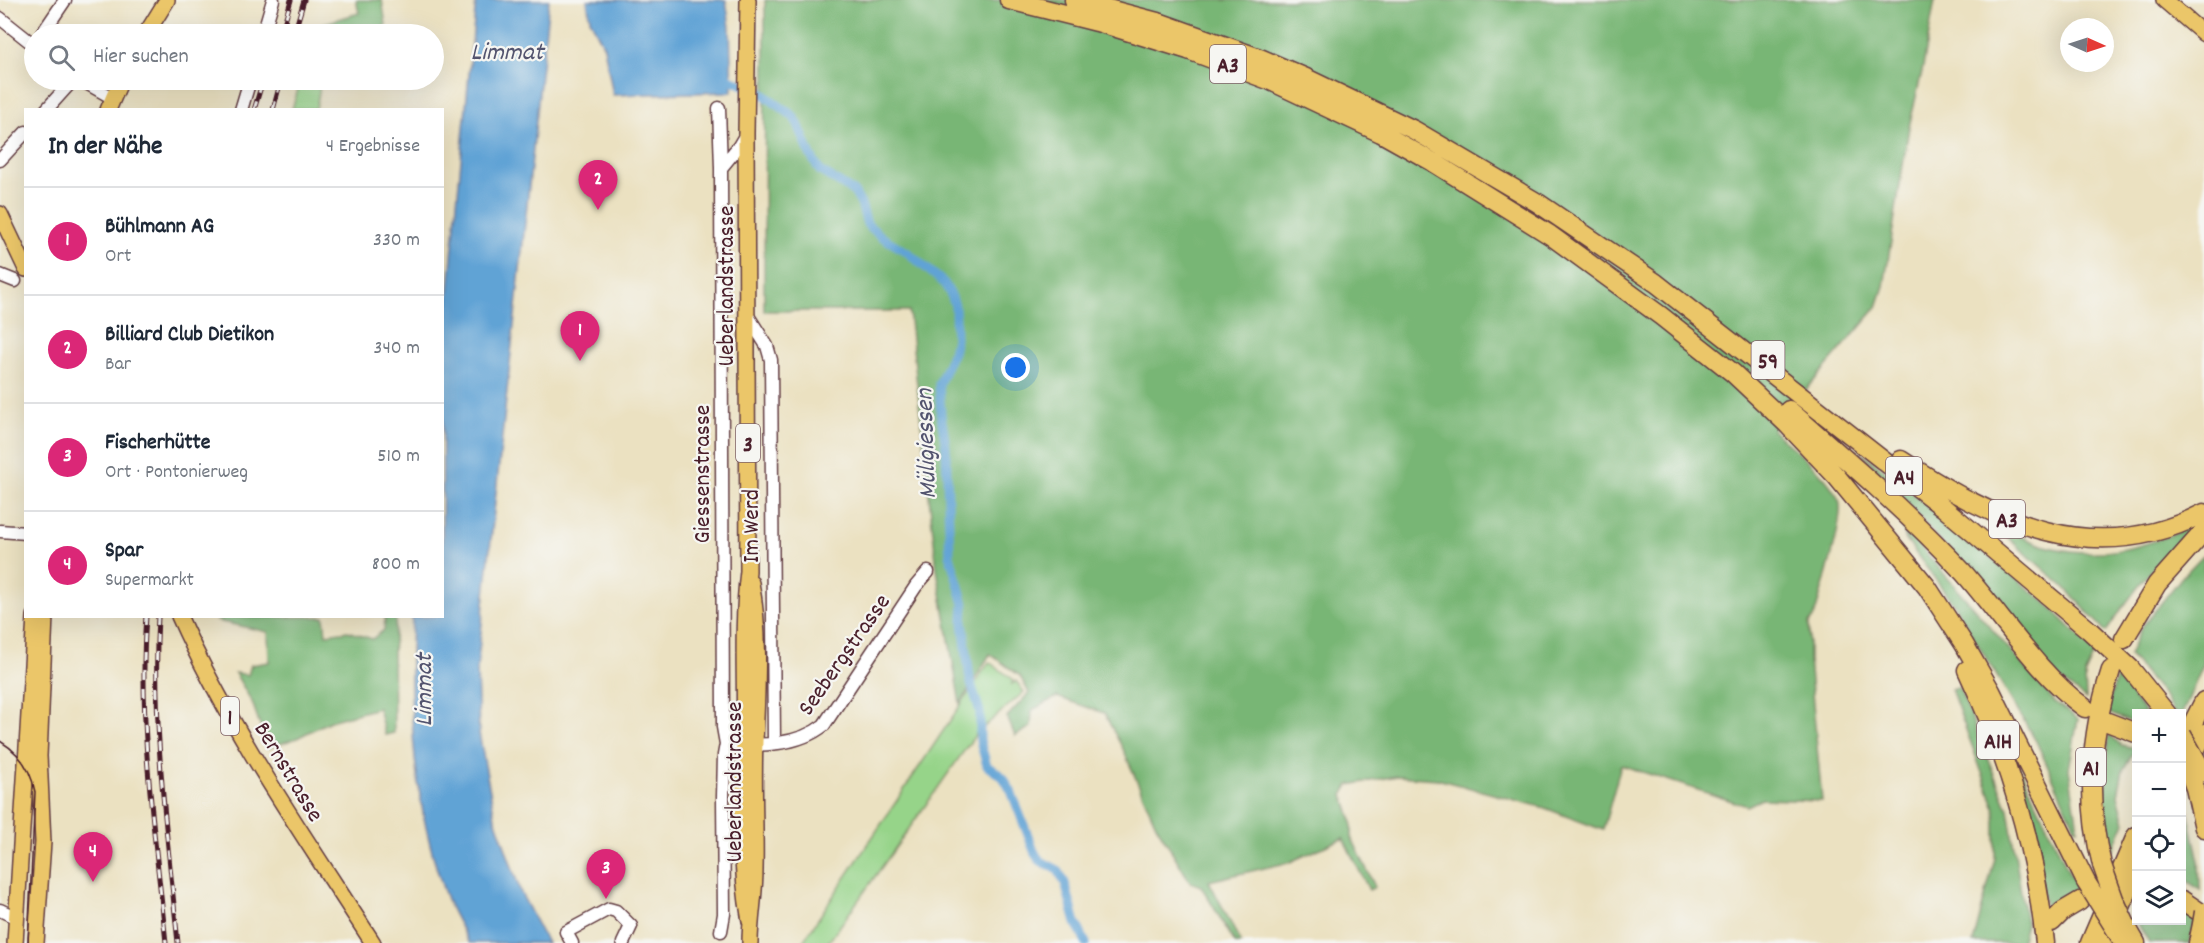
<!DOCTYPE html>
<html lang="de">
<head>
<meta charset="utf-8">
<style>
  :root { --surface:#fff; --page:#f2f2f3; --text:#1f2937; --muted:#747a83; --line:#e0e1e3; --accent:#db2777 }
  body { margin:0; font-family:Dekko,sans-serif; background:var(--page); color:var(--text) }
  .controls { position:absolute; right:18px; bottom:18px; display:grid; overflow:hidden; border-radius:0px; box-shadow:0 6px 24px #0002 }
  .controls button { width:54px; height:54px; display:grid; place-items:center; padding:0; border:0; border-bottom:2px solid var(--line); background:var(--surface); color:var(--text); font:30px sans-serif }
  .compass { position:absolute; left:2060px; top:18px; width:54px; height:54px; border-radius:50%; background:var(--surface); box-shadow:0 6px 24px #0002; rotate:93deg }
  .you { position:absolute; left:1016px; top:368px; width:21px; height:21px; margin:-15px; border:4px solid #fff; border-radius:50%; background:#1a73e8; box-shadow:0 0 0 9px #1a73e833 }
  .badge { display:grid; place-items:center; width:39px; height:39px; border-radius:50%; background:var(--accent); color:#fff; font-size:20px; font-weight:700 }
  .pin { position:absolute; translate:-50% -50px; filter:drop-shadow(0 2px 3px #0008) }
  .pin::after { content:''; position:absolute; top:32px; width:21px; height:18px; background:inherit; clip-path:polygon(0 0,100% 0,50% 100%) }
  .list { margin:0; padding:0; list-style:none }
  h2 { display:flex; justify-content:space-between; align-items:center; height:78px; margin:0; padding:0 24px; font-size:26px }
  h2 small { font-size:20px; font-weight:400; color:var(--muted) }
  .list li { display:grid; grid-template-columns:39px 1fr auto; gap:18px; align-items:center; box-sizing:border-box; height:108px; padding:0 24px; border-top:2px solid var(--line) }
  .list b { display:block; font-size:22px; white-space:nowrap }
  .list p { margin:0; font-size:20px; white-space:nowrap; color:var(--muted) }
  .list em { font-size:20px; font-style:normal; color:var(--muted) }
  .icon { flex:none; width:33px; height:33px; fill:none; stroke:currentColor; stroke-width:2; stroke-linecap:round; stroke-linejoin:round }
  .map { position:relative; flex:none; width:2204px; height:943px; overflow:hidden }
  .search { position:absolute; background:var(--surface); box-shadow:0 6px 24px #0002; left:24px; top:24px; width:420px; height:66px; display:flex; align-items:center; gap:15px; box-sizing:border-box; padding:0 21px; border-radius:33px; color:var(--muted); font-size:22px }
  .panel { position:absolute; background:var(--surface); box-shadow:0 6px 24px #0002; left:24px; top:108px; width:420px; height:510px; border-radius:0px }
  .map>svg:first-child { display:block }
</style>
</head>
<body>
<div class="map">
<svg width="2204" height="943" viewBox="0 0 2204 943">
  <rect width="100%" height="100%" fill="#f6f6f2"/>
  <filter id="ink" filterUnits="userSpaceOnUse"><feTurbulence type="fractalNoise" baseFrequency=".0167" numOctaves="2"/><feDisplacementMap in="SourceGraphic" scale="12" xChannelSelector="R" yChannelSelector="G"/><feConvolveMatrix kernelMatrix="1 2 1 2 8 2 1 2 1" color-interpolation-filters="sRGB"/></filter>
  <filter id="wash" filterUnits="userSpaceOnUse"><feTurbulence type="fractalNoise" baseFrequency=".008" numOctaves="4" result="noise"/><feDisplacementMap in="SourceGraphic" scale="24" xChannelSelector="R" yChannelSelector="G"/><feGaussianBlur stdDeviation="1.35" result="paint"/><feColorMatrix in="noise" values="0 0 0 0 0 0 0 0 0 0 0 0 0 0 0 0 0 1.4 0 .05"/><feComposite in="paint" operator="in"/></filter>
  <g filter="url(#wash)">
    <rect width="100%" height="100%" fill="#ebe1c1"/>
    <!-- green -->
    <path fill="#96d489" stroke="#707a5a" stroke-width="1.5" d="M301 80H321L316 109H292Z
      M989 662 1014 680 1011 685 1016 681 1024 692 976 734 828 943H802Z"/>
    <!-- forest -->
    <path fill="#78b675" stroke="#616a50" stroke-width="1.5" d="M356 0H382L386 25 373 34H325L322 24 359 13Z
      M765 0H1935L1923 67 1909 127 1884 286 1877 307 1772 430C1793 449 1828 474 1839 500 1846 517 1820 595 1814 617L1809 623V660L1822 801 1762 799 1747 806 1621 765 1603 830 1545 808 1437 779 1397 776 1349 785 1343 795 1352 820V838L1375 887 1369 890 1343 838 1290 862 1209 881 1241 943H1235L1201 886 1190 882 1156 825 1123 749 1104 713 1057 697 1032 710 1031 727 1015 736 1007 717 1029 693 1020 676 990 654 960 704 937 570 909 311H764Z
      M1856 447 2046 603 2095 652 2085 674 2086 699 2057 677 1929 528Z
      M1986 519C2007 529 2030 543 2053 548 2105 559 2141 548 2188 528L2189 530C2157 560 2130 596 2106 632L2063 586Z
      M1901 524 2055 702 2078 719 2069 769 2078 828 2075 827 2036 741 1953 603 1906 540Z
      M2204 554V663L2182 714 2174 713 2165 697 2129 655 2141 628 2182 577Z
      M219 617H324L326 634 348 631 372 639 384 630 385 617H396L393 652 394 733 385 735 378 708 330 721 297 738 268 748 252 702 235 673 248 675 251 665 269 662 268 632 217 621Z
      M2117 677 2145 713 2136 714V724L2106 712Z
      M1959 687 2008 809 2026 924 2021 943H1973L1995 858V808L1951 689Z
      M1990 705 2077 889 2060 897 2046 907Z
      M2109 734 2121 745 2136 748 2123 770 2118 795 2125 822 2112 852 2103 826Z
      M2188 812 2199 861 2200 890 2182 877V829Z
      M2182 910 2195 919 2190 943H2149L2138 924 2140 921 2182 920Z"/>
    <!-- water -->
    <path fill="#61a3d5" stroke="#566180" stroke-width="1.5" d="M476 0H549L477 670 479 733 495 818 521 893 547 943H469C462 929 454 916 448 902 413 809 408 715 412 617L442 616 443 352Z
      M587 0H726L730 27 732 92 613 95 604 47 590 19Z"/>
    <g fill="none" stroke-linecap="round" stroke-linejoin="round">
      <!-- canal -->
      <path stroke="#61a3d5" stroke-width="9" d="M723 73 727 78 759 91 793 116 798 124 811 156 820 171 854 192 861 204 867 224 882 237 907 252 944 283 952 297 955 306 956 339 953 352 939 384 941 415 946 447 950 556 964 604 963 622 970 680 980 712V741L987 766 1003 777 1011 791 1034 851 1039 860 1058 870 1065 883 1076 923 1086 943"/>
    </g>
  </g>
  <g filter="url(#ink)">
    <g fill="none" stroke-linecap="round" stroke-linejoin="round">
      <defs>
        <path id="minor" d="M0 18 34 45
          M42 34 65 0
          M263 34 273 0
          M81 80 113 98
          M719 108 721 168 723 727 726 744C759 746 798 746 824 725L916 586 928 572
          M46 110 73 80
          M241 110 250 80
          M0 160 26 132
          M721 168 739 146 746 134
          M0 275 15 281
          M748 316 767 346 771 360 774 743
          M0 531 26 533
          M0 910 17 918
          M721 931 724 914 723 797 724 755 726 744
          M572 943 566 932 609 909 616 911 631 926 623 943"/>
        <path id="major" d="M748 0 746 133 748 571C741 629 746 686 744 744 742 804 739 863 750 921
          M2164 0 2204 34
          M146 34 167 0
          M108 110 121 80
          M0 214 26 269
          M179 616C231 732 305 837 373 943
          M15 943 35 616
          M36 943 43 842 39 756 45 616
          M750 943C750 918 755 895 755 870 756 828 753 785 755 742 757 691 761 633 751 583"/>
        <path id="highway" d="M1009 0 1097 22 1188 50 1271 81 1381 133 1433 162 1550 235 1661 316 1733 373 1787 424 1837 477 1927 587 1964 644 1991 691 2086 882
          M1074 0 1161 23 1262 59 1306 78 1414 130 1538 203 1656 283 1944 508 2089 630 2130 668 2167 714
          M1789 410C1849 462 1909 514 1963 572 2003 617 2036 672 2085 708
          M1901 460C1996 522 2093 570 2204 513
          M2124 639 2157 584 2204 531
          M1967 670C2008 757 2036 848 2045 943
          M2105 721 2136 733
          M2182 744 2204 701
          M2188 765 2204 733
          M2195 788 2204 828
          M2102 865C2085 799 2090 735 2111 670
          M2182 900 2204 915
          M2052 922 2063 911 2080 901
          M2129 931 2136 943
          M2090 943 2136 836
          M2106 943 2136 871
          M2198 943 2202 924"/>
      </defs>
      <!-- minor casing -->
      <use href="#minor" stroke="#623c42" stroke-width="15"/>
      <!-- major casing -->
      <use href="#major" stroke="#623c42" stroke-width="18"/>
      <!-- highway casing -->
      <use href="#highway" stroke="#623c42" stroke-width="21"/>
      <!-- minor -->
      <use href="#minor" stroke="#fff" stroke-width="12"/>
      <!-- major -->
      <use href="#major" stroke="#ebc669" stroke-width="15"/>
      <!-- highway -->
      <use href="#highway" stroke="#ebc669" stroke-width="18"/>
      <!-- tram -->
      <path stroke="#4a1f2b" stroke-width="1.5" d="M0 741C20 753 31 769 35 792L28 943"/>
      <defs>
        <path id="rail" d="M281 34 291 0
          M294 34 304 0
          M254 110 263 80
          M273 110 281 80
          M146 616C138 726 155 834 166 943
          M158 616C152 726 167 834 178 943"/>
      </defs>
      <!-- rail casing -->
      <use href="#rail" stroke="#4a1f2b" stroke-width="5"/>
      <!-- rail -->
      <use href="#rail" stroke="#f6f6f2" stroke-width="3" stroke-dasharray="9" stroke-linecap="butt"/>
      <defs>
        <path id="highway-bridge" d="M2182 735 2203 772
          M2182 753 2195 788
          M2102 865 2114 899 2129 931
          M2086 882 2124 943
          M2202 924 2204 912"/>
      </defs>
      <!-- highway-bridge casing -->
      <use href="#highway-bridge" stroke="#623c42" stroke-width="21" stroke-linecap="butt"/>
      <!-- highway-bridge -->
      <use href="#highway-bridge" stroke="#ebc669" stroke-width="18"/>
    </g>
  </g>
  <g text-anchor="middle" stroke-width="4.5" stroke-linejoin="round" paint-order="stroke">
    <!-- shield labels -->
    <g fill="#f6f6f2" stroke="#7e6067" stroke-width="1.5">
      <rect x="1210" y="45" width="36" height="38" rx="4.5"/>
      <rect x="1751.5" y="341" width="33" height="38" rx="4.5"/>
      <rect x="736" y="424" width="24" height="38" rx="4.5"/>
      <rect x="1886" y="457" width="36" height="38" rx="4.5"/>
      <rect x="1989" y="500" width="36" height="38" rx="4.5"/>
      <rect x="221" y="697" width="18" height="38" rx="4.5"/>
      <rect x="1977" y="721" width="42" height="38" rx="4.5"/>
      <rect x="2076" y="748" width="30" height="38" rx="4.5"/>
    </g>
    <g font-size="22" font-weight="bold" fill="#4a1f2b">
      <text x="1228" y="72">A3</text>
      <text x="1768" y="368">59</text>
      <text x="748" y="451">3</text>
      <text x="1904" y="484">A4</text>
      <text x="2007" y="527">A3</text>
      <text x="230" y="724">1</text>
      <text x="1998" y="748">A1H</text>
      <text x="2091" y="775">A1</text>
    </g>
    <!-- street labels -->
    <g font-size="24" fill="#4a1f2b" stroke="#f6f6f2">
      <text transform="translate(725 286) rotate(-90)" y="8">Ueberlandstrasse</text>
      <text transform="translate(701 474) rotate(-90)" y="8">Giessenstrasse</text>
      <text transform="translate(750 526) rotate(-90)" y="8">Im Werd</text>
      <text transform="translate(843 654) rotate(-55)" y="8">Seebergstrasse</text>
      <text transform="translate(290 771) rotate(59)" y="8">Bernstrasse</text>
      <text transform="translate(733 782) rotate(-90)" y="8">Ueberlandstrasse</text>
    </g>
    <!-- water labels -->
    <g font-size="26" font-style="italic" fill="#53546f" stroke="#f6f6f2">
      <text x="507" y="59">Limmat</text>
      <text transform="translate(924 444) rotate(-92)" y="9">Müligiessen</text>
      <text transform="translate(422 690) rotate(-90)" y="9">Limmat</text>
    </g>
  </g>
</svg>
<div class="controls">
<button>+</button>
<button>−</button>
<button><svg class="icon" aria-label="locate" viewBox="0 0 24 24"><circle cx="12" cy="12" r="6"/><path d="M12 2v4M12 18v4M2 12h4M18 12h4"/></svg></button>
<button><svg class="icon" aria-label="layers" viewBox="0 0 24 24"><path d="M12 4l9 5-9 5-9-5zM3 14l9 5 9-5"/></svg></button>
</div>
<svg class="compass" viewBox="-18 -18 36 36"><path d="M0-13l5 13h-10z" fill="#e53935"/><path d="M0 13l5-13h-10z" fill="#747a83"/></svg>
<div class="you"></div>
<div class="pin badge" style="left:580px;top:361px">1</div>
<div class="pin badge" style="left:598px;top:210px">2</div>
<div class="pin badge" style="left:606px;top:899px">3</div>
<div class="pin badge" style="left:93px;top:882px">4</div>
<div class="search"><svg class="icon" aria-label="search" viewBox="0 0 24 24"><circle cx="10" cy="10" r="6"/><path d="M15 15l6 6"/></svg>Hier suchen</div>
<section class="panel">
<h2>In der Nähe<small>4 Ergebnisse</small></h2>
<ul class="list">
<li><span class="badge">1</span><div><b>Bühlmann AG</b><p>Ort</p></div><em>330 m</em></li>
<li><span class="badge">2</span><div><b>Billiard Club Dietikon</b><p>Bar</p></div><em>340 m</em></li>
<li><span class="badge">3</span><div><b>Fischerhütte</b><p>Ort · Pontonierweg</p></div><em>510 m</em></li>
<li><span class="badge">4</span><div><b>Spar</b><p>Supermarkt</p></div><em>800 m</em></li>
</ul>
</section>
</div>
</body>
</html>
